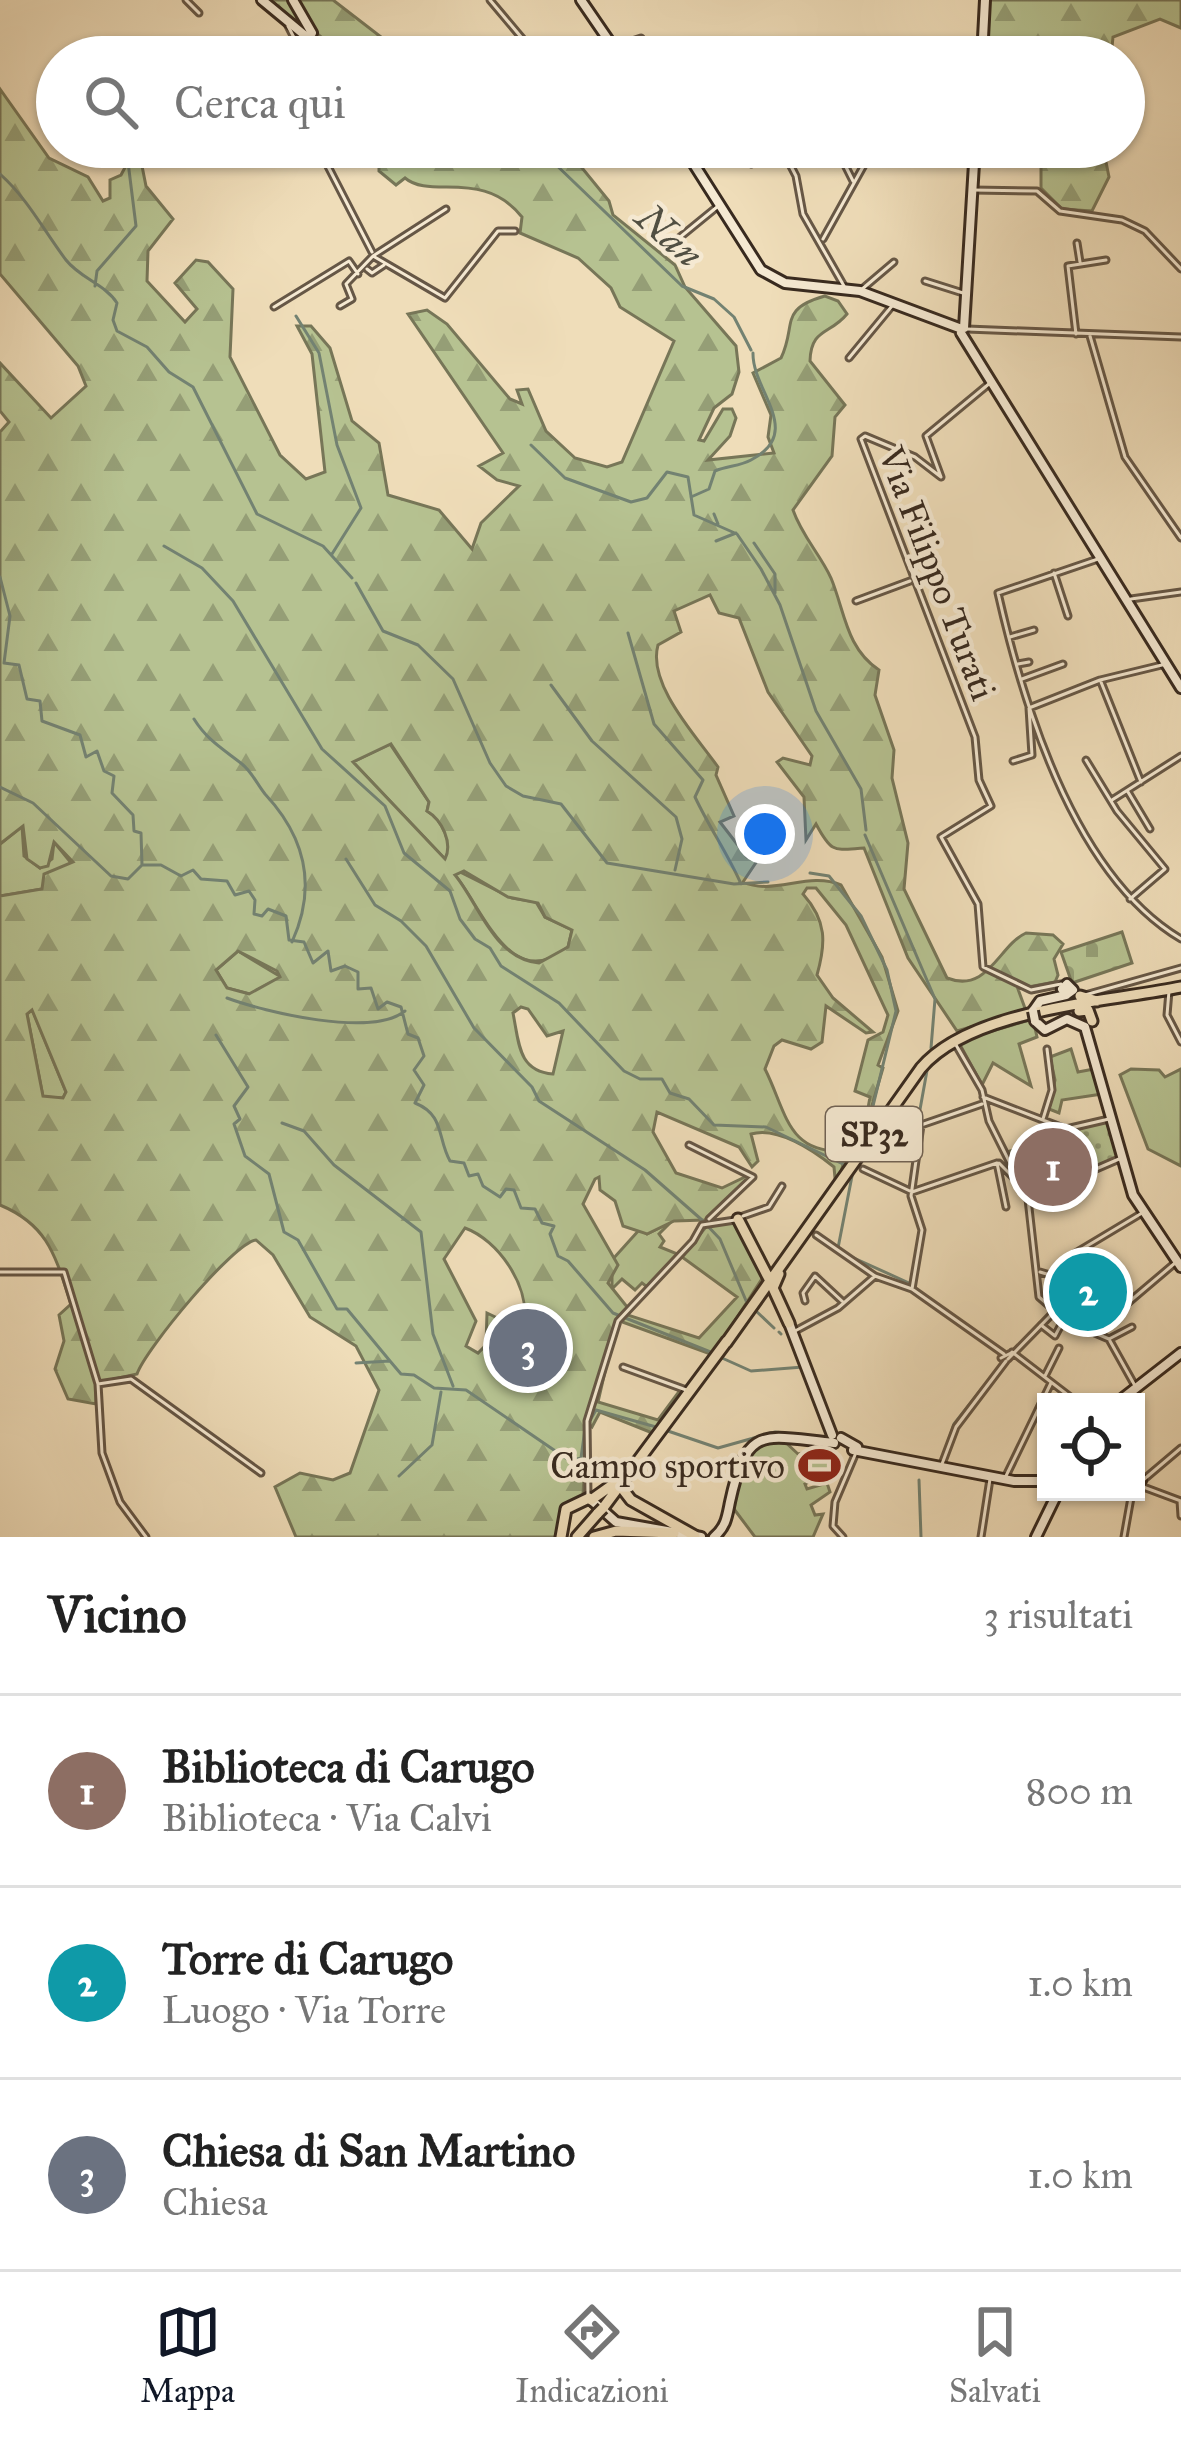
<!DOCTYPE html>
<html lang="it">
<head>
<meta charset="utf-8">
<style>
  :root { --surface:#fff; --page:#f6f6f6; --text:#222; --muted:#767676; --line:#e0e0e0; --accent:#111827 }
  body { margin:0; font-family:"IM FELL Great Primer",serif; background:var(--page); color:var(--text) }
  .controls { position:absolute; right:36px; bottom:36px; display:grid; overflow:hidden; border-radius:0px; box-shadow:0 3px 9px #0004 }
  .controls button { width:108px; height:108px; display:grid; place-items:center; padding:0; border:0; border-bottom:3px solid var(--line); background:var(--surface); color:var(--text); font:60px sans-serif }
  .you { position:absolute; left:765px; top:834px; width:42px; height:42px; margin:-30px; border:9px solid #fff; border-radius:50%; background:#1a73e8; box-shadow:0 0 0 18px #1a73e833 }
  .badge { display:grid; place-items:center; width:78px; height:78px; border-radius:50%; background:var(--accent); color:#fff; font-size:39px; font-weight:700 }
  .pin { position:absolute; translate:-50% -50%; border:6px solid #fff; box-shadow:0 3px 12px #0006 }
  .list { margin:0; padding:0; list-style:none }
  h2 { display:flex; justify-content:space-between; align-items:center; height:156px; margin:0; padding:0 48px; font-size:51px }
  h2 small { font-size:39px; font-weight:400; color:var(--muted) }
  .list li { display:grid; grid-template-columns:78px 1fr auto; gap:36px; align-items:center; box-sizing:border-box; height:192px; padding:0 48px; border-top:3px solid var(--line) }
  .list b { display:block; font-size:45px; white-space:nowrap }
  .list p { margin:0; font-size:39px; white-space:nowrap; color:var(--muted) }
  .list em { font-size:39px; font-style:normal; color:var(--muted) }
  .icon { flex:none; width:66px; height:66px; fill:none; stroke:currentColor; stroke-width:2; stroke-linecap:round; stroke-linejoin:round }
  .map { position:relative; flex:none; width:1181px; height:1537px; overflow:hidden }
  .search { position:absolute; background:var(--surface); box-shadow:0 3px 9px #0004; left:36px; right:36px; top:36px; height:132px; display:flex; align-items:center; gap:30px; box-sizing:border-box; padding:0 42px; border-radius:66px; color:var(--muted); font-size:45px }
  .sheet { height:732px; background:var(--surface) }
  nav { display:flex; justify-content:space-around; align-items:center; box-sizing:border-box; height:168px; border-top:3px solid var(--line); background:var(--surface); font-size:33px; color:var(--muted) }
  nav a { display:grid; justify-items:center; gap:6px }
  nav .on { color:var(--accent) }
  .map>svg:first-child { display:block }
</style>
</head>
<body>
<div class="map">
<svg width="1181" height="1537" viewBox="0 0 1181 1537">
  <defs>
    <pattern id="forest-firs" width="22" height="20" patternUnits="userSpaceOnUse" patternTransform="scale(3)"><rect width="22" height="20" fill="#b6c291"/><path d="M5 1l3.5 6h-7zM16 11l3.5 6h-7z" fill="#959e76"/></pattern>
    <pattern id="cemetery-stones" width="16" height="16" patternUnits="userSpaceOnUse" patternTransform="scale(3)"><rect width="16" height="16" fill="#b6c291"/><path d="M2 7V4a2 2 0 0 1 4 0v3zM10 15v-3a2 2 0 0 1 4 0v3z" fill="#959e76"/></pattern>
    <pattern id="park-dots" width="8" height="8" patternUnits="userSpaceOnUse" patternTransform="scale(3)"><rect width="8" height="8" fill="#b6c291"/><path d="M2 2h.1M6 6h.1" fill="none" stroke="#959e76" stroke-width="1.8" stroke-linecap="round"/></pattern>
  </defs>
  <rect width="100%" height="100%" fill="#efddb9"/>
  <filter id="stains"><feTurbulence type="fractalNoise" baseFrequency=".00167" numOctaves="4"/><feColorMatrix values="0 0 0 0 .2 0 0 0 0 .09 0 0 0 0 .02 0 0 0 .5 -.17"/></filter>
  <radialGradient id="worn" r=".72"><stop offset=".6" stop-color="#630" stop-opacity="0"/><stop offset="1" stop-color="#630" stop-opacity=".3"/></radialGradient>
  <!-- green -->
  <path fill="#b6c291" stroke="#777658" stroke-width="3" d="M390 744 429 802 427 811C442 820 454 844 445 859L353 762Z
    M22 826 24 856 40 868 52 859 54 842 72 864 42 889 0 896V844Z
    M460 872 512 898 536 902 545 917 572 930 568 947C511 995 483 909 455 875Z
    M238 951 281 977 250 994 227 988 216 970Z
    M32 1009 66 1092 63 1098 43 1097 27 1014Z
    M1033 1019 1037 1037 1019 1044 1031 1086 993 1063 982 1085 958 1041Z
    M1071 1049 1078 1072 1094 1069 1102 1094 1062 1100 1059 1113 1049 1109 1055 1080 1050 1057Z
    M1131 1069 1159 1070 1165 1077 1181 1069V1166L1148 1149 1120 1075Z
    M671 1222 659 1234 664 1241 660 1247 680 1255 650 1289 642 1283 635 1290 622 1279 612 1289V1260L640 1229 647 1234Z
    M783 1440 798 1454 828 1448 838 1469 805 1484 807 1489 827 1483 830 1492 811 1505 815 1515 823 1514 813 1537H755L734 1509 742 1463 750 1449Z"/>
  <!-- forest -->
  <path fill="url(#forest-firs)" stroke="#777658" stroke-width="3" fill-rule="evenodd" d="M271 0H333L407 57H345L314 31 308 34Z
    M986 0H1181V28L1160 19 1113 37 1111 57H984Z
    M0 89 49 158 88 177 103 201 110 198V180L121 175 129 160 140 156 146 186 173 219 148 251 147 281 185 322 197 309 175 283 196 260 208 262 233 289 230 357 280 455 306 479 325 472 312 354 297 326H311L330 348 352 421 379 443 388 495 439 510 472 549 481 523 519 486 497 480 479 466 503 453 408 314 427 310 447 324 510 399 522 404 517 390 528 389 546 431 575 458 607 467 622 462 674 341 620 307 611 288 578 258 520 233 522 217C483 168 431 200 405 178L396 185 379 171V154L405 153 411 147H534L532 154 547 158 541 147H565L609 201 613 215 675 265 685 287 736 346 739 372 732 394 714 408 699 440 704 441 723 409H732L736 418 730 436 708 460 774 453 768 437 771 415 753 373 781 358C797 325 778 309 825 296L838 301 847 314C830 335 811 328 810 361L845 405 835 417 832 456 793 510C802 536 820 554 831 578 845 612 846 648 879 670L875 695 894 750 892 778 908 843 904 889 947 978C988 994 999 945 1026 933L1053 935 1063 944 1054 959 1058 975 1055 982 1018 989 1026 1011 957 1031 908 958 864 848C834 850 832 854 816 824L806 840 804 797 777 762 783 758 810 765 812 756 768 692 739 618 719 613 710 595 674 611 681 632 658 645C647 684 696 736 718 767L716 775 734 816 720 822 747 857 759 858 743 882C774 896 808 871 841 885L882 957 898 1011 878 1065 883 1068 863 1136 870 1097 855 1091 868 1040 883 1032 888 1015 846 925 816 888H807L803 894C827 921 826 943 817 975L833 998 873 1032 866 1033 826 1006 822 1042 811 1049 782 1040 774 1046 765 1069C787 1113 787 1155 847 1151L840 1175 835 1178 834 1167C813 1150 777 1126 751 1134L758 1161 752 1167 739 1147 657 1112 653 1132 676 1173 722 1188 747 1176 746 1186 705 1220 674 1221 647 1234 623 1226 615 1201 600 1190 599 1177 595 1179 583 1204 618 1265 608 1283 628 1308 618 1320 628 1315 699 1338 737 1297 682 1257 709 1223H737L765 1274 713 1355 617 1320 598 1402 658 1420 681 1389 686 1393 650 1442V1432L600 1412 592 1427 587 1423 583 1495 569 1503 560 1537H296L275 1487 300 1473 333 1480 350 1473 379 1390 356 1346 310 1317 273 1255 256 1240C233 1243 145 1350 137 1374L96 1383V1404L68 1399 55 1369 64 1341 59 1315 71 1304C55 1255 48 1225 0 1205V896L42 889 44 874 73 862 54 842 48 866 40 868 27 859 23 826 0 844V432L9 422 0 411V363L51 418 86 386 78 366 0 274ZM391 744 429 802 427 811C442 820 453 843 445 859L353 762ZM464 871 508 897 538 903 545 917 572 930 568 947 539 963C494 959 479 904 455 875ZM238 951 277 971 280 977 249 994 227 988 216 970ZM521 1007 528 1009 547 1036 563 1031 553 1074C518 1071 519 1043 513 1013ZM32 1010 66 1092 63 1098 43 1096 27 1014ZM465 1228C498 1240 530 1286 524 1322L516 1327 487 1313 486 1345 478 1353 466 1346 476 1321 444 1259Z
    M1041 147H1103L1109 177 1092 211 1062 209 1041 188Z"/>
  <!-- cemetery -->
  <path fill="url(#cemetery-stones)" stroke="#777658" stroke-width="3" d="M1122 932 1132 963 1072 983 1061 952Z"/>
  <!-- park -->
  <path fill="url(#park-dots)" stroke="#777658" stroke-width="3" d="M1107 1120 1118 1157 1029 1195 1018 1163 1007 1152Z"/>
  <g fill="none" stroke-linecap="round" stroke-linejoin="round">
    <!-- stream -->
    <path stroke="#738272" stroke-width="3" d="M550 159 682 286 714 299 734 317 751 350
      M0 174C28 199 44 231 66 260 80 278 106 285 117 303L113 320 117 331 147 347 169 372 193 387 257 514 323 546 352 578
      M95 286 97 271 136 226 128 162
      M296 316 319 353 337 445 361 508 332 554
      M531 445 565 478 631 502 647 498 667 472 688 477 694 515 737 534 761 569 780 605 816 711 861 789 866 830
      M691 497 709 489 715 471C727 466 740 466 751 460 805 432 752 391 753 353
      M714 514 718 524
      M716 541 736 533
      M754 543 775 574V593
      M164 546 202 568 233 601 322 749 385 806 404 853 450 891 460 919 475 939 490 948 501 966 559 1003 624 1071 640 1079H662L670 1093 689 1099 714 1125 766 1127 847 1166 866 1135 896 1011 887 970 861 916 829 876 810 873
      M0 577 10 616 4 663 19 665 27 699 40 701 42 721 80 735 86 757 97 751 104 771 114 776 112 793 133 815 134 831 141 833 142 865H161L181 876 193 870 201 879 227 881 235 895 249 891 255 900 254 914 262 916 268 909 286 916 289 940 304 942 313 963 328 951 331 971 345 966 358 972V989L371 988 378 1009 387 1002 401 1007 408 1034 418 1038 424 1056 414 1070 424 1085 415 1103C445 1115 437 1138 450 1161L464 1163 469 1176 478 1174 483 1186 500 1197 506 1189 514 1190 521 1208 535 1209 542 1223 554 1226 550 1234 558 1256 568 1261 613 1313 713 1353
      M356 583 383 631 418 645 453 679 490 763 506 786 523 796 561 804 607 863 734 884 768 882
      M628 633 654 724 703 780 695 797C710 829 728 854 741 884
      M551 685 592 741 676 817 682 839 675 870
      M194 719C207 740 223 749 242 764 252 772 257 784 265 794 306 838 317 887 292 942
      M0 787 33 803 111 876 128 879 142 865
      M865 835 935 999 931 1048
      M346 859 375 905 401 921 426 946 474 1028 532 1087 539 1101 645 1170 702 1220 720 1239 747 1303
      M227 998C265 1012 372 1038 405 1011
      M216 1035 248 1087 234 1106 240 1119 234 1124 245 1156 269 1174 284 1232 298 1240 337 1309H347L390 1361 356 1363
      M919 1115 928 1065
      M282 1123 304 1131 334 1165 421 1232 433 1334 453 1386
      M838 1248 853 1171
      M845 1254 909 1283
      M756 1311 774 1328
      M779 1332 781 1334
      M981 1336 1004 1352
      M722 1358 751 1371 803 1367
      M390 1361 401 1374 414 1375 434 1388 466 1390 570 1461 581 1458 585 1429 596 1410 656 1427
      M665 1430 718 1448 775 1432 826 1438
      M945 1451 954 1424 983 1387
      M399 1476 432 1445 441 1392
      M919 1480 921 1537"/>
    <defs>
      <path id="street" d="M186 0 199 13
        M490 0 537 56
        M288 26 304 57
        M614 47 641 38 655 57
        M318 147 372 252
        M781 147 796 176 803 214 844 286
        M836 147 853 181
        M751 164 779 148
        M973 190 1037 191 1060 211 1122 220 1145 231 1181 269
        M679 238 717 207
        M823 239 874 147
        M1077 243 1080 262
        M373 256 445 298 498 231H515
        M367 269 372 273 384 265
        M925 281 963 293
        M861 290 894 262
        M340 306 352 299 346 284 373 256 446 209
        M274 307 349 261 358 274
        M967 329 1181 337
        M1076 334 1068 266 1106 260
        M1090 336 1125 457 1181 538
        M849 358 892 306
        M990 383 926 436 941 477 915 457 865 436 861 439 975 737 979 780 991 806 941 837 978 904 983 967 1031 990 1061 984
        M1098 559 998 593C1024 708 1075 876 1181 939
        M1054 573 1068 616
        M1131 599 1181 592
        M856 601 910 581
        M1010 637 1034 630
        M1018 664 1029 662
        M1022 679 1063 664
        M1101 682 1141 782
        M1086 760 1117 811 1165 869 1130 899
        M1013 761 1032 755 1029 708 1100 680 1166 664
        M1128 792 1150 829
        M1112 800 1181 756
        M1169 991 1167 1015 1181 1042
        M1085 995 1181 968
        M956 1045 982 1090 989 1121 1028 1199 1039 1297 1067 1321 1109 1339 1132 1327
        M983 1097 1066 1129 1109 1119
        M1043 1119 1052 1090 1047 1049
        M689 1145 753 1177 709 1219
        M997 1163 1006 1207
        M999 1163 1017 1181
        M863 1169 912 1192 997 1163
        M1029 1198 1119 1159
        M743 1216 769 1207 782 1186
        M816 1235 875 1276 912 1289 1004 1354
        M1067 1258 1142 1213
        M0 1272H64L98 1384 102 1453 120 1502 146 1537
        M1040 1272 1050 1275 1054 1284
        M912 1289 922 1230 911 1196 921 1125 982 1104
        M805 1301 803 1293 815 1276 843 1302
        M1041 1325 1055 1336 1064 1319
        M1087 1328 1116 1313 1175 1263
        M795 1331 838 1308 875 1276
        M1110 1341 1134 1384
        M1012 1352 1077 1402
        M1001 1358 1011 1353
        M1008 1359 1052 1314
        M623 1367 689 1391
        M1045 1376 1059 1348
        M98 1384 131 1379 261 1473
        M942 1464 956 1427 1006 1361
        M1005 1478 1051 1383
        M1142 1481 1181 1448
        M1138 1485 1181 1501
        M588 1496 587 1421 618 1321 693 1241 702 1225 735 1220
        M1180 1501 1181 1516
        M843 1537 833 1526 835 1502 855 1455
        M981 1537 990 1479
        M1124 1537 1132 1492"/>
      <path id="secondary" d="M262 0 308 38 312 33 293 0
        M581 0 620 57
        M982 57 985 0
        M683 147 761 270 785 283 860 291 959 328
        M964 328 975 147
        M961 333 1181 688
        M1067 984 1073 990 1066 995 1062 989Z
        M1033 1011 1040 1001 1066 995
        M1035 1021 1045 1030 1067 1019 1085 1027 1133 1195 1181 1267
        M789 1323 832 1435
        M1118 1402 1181 1353
        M841 1438 857 1447
        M853 1450 1014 1481H1046
        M1136 1472 1141 1480 1136 1485
        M589 1498 616 1522 701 1537
        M714 1537C726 1527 727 1517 730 1502 747 1424 762 1436 834 1443
        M1036 1537 1058 1492"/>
      <path id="primary" d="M1080 996 1097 1001
        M1079 1011 1088 1010 1092 1021
        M738 1219 769 1279
        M779 1274 773 1288 789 1323
        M726 1343 921 1068C971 1009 1106 1002 1181 987
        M621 1487 631 1500 695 1536
        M591 1500 622 1478
        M603 1508 727 1341
        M561 1537 566 1509 589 1498
        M577 1537 598 1513
        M594 1537 616 1531 674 1533"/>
    </defs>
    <!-- street casing -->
    <use href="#street" stroke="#665746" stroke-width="9"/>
    <!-- secondary casing -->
    <use href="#secondary" stroke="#382a1f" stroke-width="14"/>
    <!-- primary casing -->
    <use href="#primary" stroke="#382a1f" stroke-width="15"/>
    <!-- street -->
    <use href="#street" stroke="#f5e9d2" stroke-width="3"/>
    <!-- secondary -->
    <use href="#secondary" stroke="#f5e9d2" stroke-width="8"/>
    <!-- primary -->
    <use href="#primary" stroke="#efddb9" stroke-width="9"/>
    <defs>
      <path id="secondary-bridge" d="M1033 1011 1035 1021"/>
      <path id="primary-bridge" d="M598 1513 603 1508"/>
    </defs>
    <!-- secondary-bridge casing -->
    <use href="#secondary-bridge" stroke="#382a1f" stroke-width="14" stroke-linecap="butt"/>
    <!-- primary-bridge casing -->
    <use href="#primary-bridge" stroke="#382a1f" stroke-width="15" stroke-linecap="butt"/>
    <!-- secondary-bridge -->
    <use href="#secondary-bridge" stroke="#f5e9d2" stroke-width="8"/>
    <!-- primary-bridge -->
    <use href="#primary-bridge" stroke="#efddb9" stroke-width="9"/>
  </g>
  <!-- icons -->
  <defs>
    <symbol id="stadium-bare" viewBox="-9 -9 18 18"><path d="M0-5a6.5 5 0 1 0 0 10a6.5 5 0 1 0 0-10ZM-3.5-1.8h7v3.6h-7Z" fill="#8f2418" stroke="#f5e9d2" stroke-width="2.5" paint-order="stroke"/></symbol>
  </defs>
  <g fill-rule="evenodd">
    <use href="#stadium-bare" x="790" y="1436" width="59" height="59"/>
  </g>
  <g text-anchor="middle" stroke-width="9" stroke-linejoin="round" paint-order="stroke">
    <!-- shield labels -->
    <rect fill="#f5e9d2" stroke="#716355" stroke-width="3" x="826" y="1107" width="96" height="54" rx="9"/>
    <g font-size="33" font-weight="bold" fill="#382a1f">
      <text x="874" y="1146">SP32</text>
    </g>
    <!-- street labels -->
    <g font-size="36" fill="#382a1f" stroke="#f5e9d2">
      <text transform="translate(938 573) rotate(69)" y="13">Via Filippo Turati</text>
    </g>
    <!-- poi labels -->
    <g font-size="36" fill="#382a1f" stroke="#f5e9d2" text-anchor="end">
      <text x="785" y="1478">Campo sportivo</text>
    </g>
    <!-- water labels -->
    <g font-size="39" font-style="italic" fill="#514f42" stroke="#f5e9d2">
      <text transform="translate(670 235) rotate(42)" y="14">Nan</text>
    </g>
  </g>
  <rect width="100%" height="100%" filter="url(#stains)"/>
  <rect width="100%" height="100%" fill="url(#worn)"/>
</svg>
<div class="controls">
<button><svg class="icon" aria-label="locate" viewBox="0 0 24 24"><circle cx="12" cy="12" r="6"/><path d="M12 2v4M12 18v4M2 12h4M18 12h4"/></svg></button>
</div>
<div class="you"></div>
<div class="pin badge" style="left:1053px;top:1167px;background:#8d6e63">1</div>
<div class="pin badge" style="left:1088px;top:1292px;background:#0f9aa8">2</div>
<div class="pin badge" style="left:528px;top:1348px;background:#6b7280">3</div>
<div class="search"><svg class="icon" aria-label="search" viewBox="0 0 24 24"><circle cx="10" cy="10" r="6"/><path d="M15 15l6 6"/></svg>Cerca qui</div>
</div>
<section class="sheet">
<h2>Vicino<small>3 risultati</small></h2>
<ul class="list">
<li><span class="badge" style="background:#8d6e63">1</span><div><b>Biblioteca di Carugo</b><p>Biblioteca · Via Calvi</p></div><em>800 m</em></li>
<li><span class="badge" style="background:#0f9aa8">2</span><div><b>Torre di Carugo</b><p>Luogo · Via Torre</p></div><em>1.0 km</em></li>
<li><span class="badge" style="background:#6b7280">3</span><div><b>Chiesa di San Martino</b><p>Chiesa</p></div><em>1.0 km</em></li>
</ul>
</section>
<nav>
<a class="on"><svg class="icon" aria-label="map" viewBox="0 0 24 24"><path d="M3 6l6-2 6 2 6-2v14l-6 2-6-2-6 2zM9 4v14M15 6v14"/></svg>Mappa</a>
<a><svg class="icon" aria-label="directions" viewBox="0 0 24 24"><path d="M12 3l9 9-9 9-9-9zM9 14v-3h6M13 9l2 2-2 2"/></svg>Indicazioni</a>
<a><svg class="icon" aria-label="saved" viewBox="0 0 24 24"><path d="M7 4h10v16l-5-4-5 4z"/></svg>Salvati</a>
</nav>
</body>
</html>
